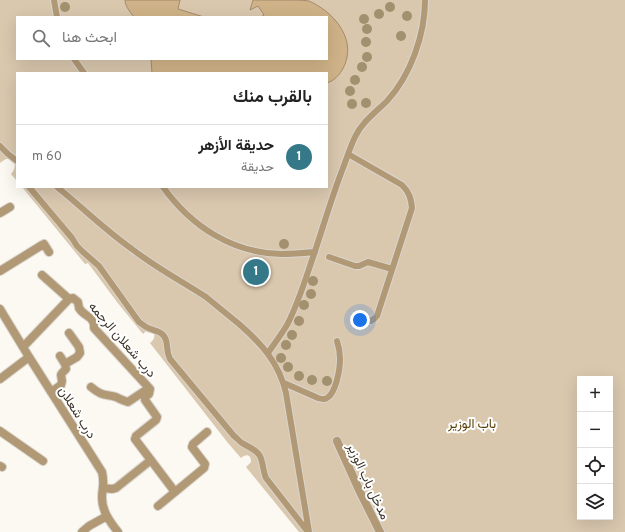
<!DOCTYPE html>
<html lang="ar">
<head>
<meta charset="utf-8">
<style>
  :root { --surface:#fff; --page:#f6f6f6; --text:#222; --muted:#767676; --line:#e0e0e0; --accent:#357989 }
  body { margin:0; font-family:Overpass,Vazirmatn,sans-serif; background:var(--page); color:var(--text); direction:rtl }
  .controls { position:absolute; right:12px; bottom:12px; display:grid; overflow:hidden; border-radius:0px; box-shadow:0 4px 16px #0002 }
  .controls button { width:36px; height:36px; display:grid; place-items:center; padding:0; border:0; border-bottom:1px solid var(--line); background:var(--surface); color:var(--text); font:20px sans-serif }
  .you { position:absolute; left:360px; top:320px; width:14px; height:14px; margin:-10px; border:3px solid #fff; border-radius:50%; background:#1a73e8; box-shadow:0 0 0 6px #1a73e833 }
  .badge { display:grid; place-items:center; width:26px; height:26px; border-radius:50%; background:var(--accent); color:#fff; font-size:13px; font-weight:700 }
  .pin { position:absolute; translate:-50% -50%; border:2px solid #fff; box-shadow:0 1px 4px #0006 }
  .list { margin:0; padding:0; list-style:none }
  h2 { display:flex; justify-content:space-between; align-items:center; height:52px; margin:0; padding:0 16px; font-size:17px }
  h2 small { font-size:13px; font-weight:400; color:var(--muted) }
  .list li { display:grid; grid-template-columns:26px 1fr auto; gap:12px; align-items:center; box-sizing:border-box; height:64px; padding:0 16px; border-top:1px solid var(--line) }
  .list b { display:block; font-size:15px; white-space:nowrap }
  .list p { margin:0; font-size:13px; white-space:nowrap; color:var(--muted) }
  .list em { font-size:13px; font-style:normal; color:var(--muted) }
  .icon { flex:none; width:22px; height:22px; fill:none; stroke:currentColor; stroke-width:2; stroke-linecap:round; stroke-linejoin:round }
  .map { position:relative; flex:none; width:625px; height:532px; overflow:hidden; direction:ltr }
  .search { position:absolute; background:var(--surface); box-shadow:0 4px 16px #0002; left:16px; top:16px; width:312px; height:44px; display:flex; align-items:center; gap:10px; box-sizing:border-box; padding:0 14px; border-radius:0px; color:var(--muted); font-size:15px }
  .panel { position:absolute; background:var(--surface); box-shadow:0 4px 16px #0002; left:16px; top:72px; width:312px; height:116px; border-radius:0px; direction:rtl }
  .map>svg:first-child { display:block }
</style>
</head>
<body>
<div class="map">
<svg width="625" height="532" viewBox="0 0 625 532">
  <rect width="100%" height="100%" fill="#fcf8f2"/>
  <!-- green -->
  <path fill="#d9c7ae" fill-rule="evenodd" d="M0 0H625V532H299L246 467 251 462C251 454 246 454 241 458L228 443 150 343C160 336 151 325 143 334L117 302 88 263 85 264 22 187H327V73H17V181L11 174C17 168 16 157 6 159 4 160 2 161 0 163ZM17 17H327V59H17ZM580 379H610V517H580Z"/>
  <!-- water -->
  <path fill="#cfb287" stroke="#a48c6b" d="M125 0H180L178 9 204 17H134C130 12 125 6 125 0Z
    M253 0C265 0 276 0 287 0 294 0 302 0 309 1 332 11 356 37 345 64 342 72 336 80 327 83V73H152L151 59H327V17H261L264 15 258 6 250 10Z"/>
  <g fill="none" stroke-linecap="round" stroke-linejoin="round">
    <defs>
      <path id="service" d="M54 0 57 17
        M74 59 84 73
        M0 146 8 154 17 161
        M348 154 402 185C409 192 411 198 412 208L377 316 375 318 371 321 354 316
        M29 187 72 238 77 246 83 252 99 266 139 322C142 324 145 327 148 328 155 331 163 331 166 340 168 347 166 351 170 359L234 436C237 438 239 441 242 443 248 447 256 449 260 456 263 462 263 471 266 478L308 532
        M57 187C82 207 105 230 132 249 155 267 181 281 206 297 217 306 228 315 239 324 262 344 279 363 286 393L309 532
        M163 187C191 226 232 253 281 254 293 254 304 253 315 252
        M329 257 355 266H359L368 262 392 269
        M268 353C274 344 281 335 287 325 297 306 304 284 311 263 322 231 331 199 343 168 347 158 350 147 355 137 362 122 376 112 387 101 411 75 425 34 425 0
        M284 383 318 398C321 399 324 400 327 398 336 393 340 369 340 359 340 353 339 347 337 341"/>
      <path id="minor" d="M0 213 10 207
        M0 271 42 245 44 244 49 252
        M42 275 69 299
        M69 299 73 298 78 302C78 303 79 307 79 308 84 317 95 316 94 328L150 389 149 394 145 397V400L157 417 156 420 136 436 135 439 175 492
        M0 309 29 357 102 472C105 484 102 487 102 498 102 511 110 522 118 532
        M23 347 69 299
        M65 364 77 357 80 353 79 347 69 333
        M0 379 29 357
        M91 387C102 396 104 394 116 397 120 399 124 401 128 402L149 388
        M51 392 61 385 62 381 61 375 62 373 66 369 65 364 60 356
        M0 431 43 461
        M337 441 360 492 380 532
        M0 466 2 467
        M103 488 112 489 116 488 151 460
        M158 506 204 468 205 464 192 447 193 444 207 432
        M82 532 89 526 107 516"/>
    </defs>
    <!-- service casing -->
    <use href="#service" stroke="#dad5ce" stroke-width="8"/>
    <!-- minor casing -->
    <use href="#minor" stroke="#dad5ce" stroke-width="10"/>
    <!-- service -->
    <use href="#service" stroke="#b29976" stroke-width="6"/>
    <!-- minor -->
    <use href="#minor" stroke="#b29976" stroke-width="8"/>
  </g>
  <!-- trees -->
  <g fill="#a2906f">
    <circle cx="65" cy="7" r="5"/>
    <circle cx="390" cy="7" r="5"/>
    <circle cx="379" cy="14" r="5"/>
    <circle cx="407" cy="16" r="5"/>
    <circle cx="364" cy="19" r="5"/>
    <circle cx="367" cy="29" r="5"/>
    <circle cx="401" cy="36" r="5"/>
    <circle cx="366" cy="42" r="5"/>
    <circle cx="367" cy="57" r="5"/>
    <circle cx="362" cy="67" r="5"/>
    <circle cx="355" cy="80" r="5"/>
    <circle cx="350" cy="91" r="5"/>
    <circle cx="366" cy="103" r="5"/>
    <circle cx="352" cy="104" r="5"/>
    <circle cx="284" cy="244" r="5"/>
    <circle cx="313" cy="281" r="5"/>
    <circle cx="311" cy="294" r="5"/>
    <circle cx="304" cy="305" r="5"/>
    <circle cx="299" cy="321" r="5"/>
    <circle cx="292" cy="335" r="5"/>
    <circle cx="286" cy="345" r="5"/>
    <circle cx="281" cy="358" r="5"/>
    <circle cx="288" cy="367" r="5"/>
    <circle cx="299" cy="376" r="5"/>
    <circle cx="312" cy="380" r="5"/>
    <circle cx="327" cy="381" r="5"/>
  </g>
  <g text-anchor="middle" stroke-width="4" stroke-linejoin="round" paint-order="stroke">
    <!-- street labels -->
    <g font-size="13" fill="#3e3529" stroke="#fff">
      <text transform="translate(123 339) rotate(49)" y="5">درب شعلان الرجمه</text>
      <text transform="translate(78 412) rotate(58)" y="5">درب شعلان</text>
      <text transform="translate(369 481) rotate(65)" y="5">مدخل باب الوزير</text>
    </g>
    <!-- park labels -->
    <g font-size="13" fill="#583b03" stroke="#fff">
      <text x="472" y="428">باب الوزير</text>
    </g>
  </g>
</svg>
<div class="controls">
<button>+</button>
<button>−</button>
<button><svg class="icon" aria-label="locate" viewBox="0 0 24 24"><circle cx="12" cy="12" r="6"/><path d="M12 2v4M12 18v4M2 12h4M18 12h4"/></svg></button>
<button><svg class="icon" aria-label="layers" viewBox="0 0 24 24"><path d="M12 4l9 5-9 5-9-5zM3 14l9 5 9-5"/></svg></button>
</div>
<div class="you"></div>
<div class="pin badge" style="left:256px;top:272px">1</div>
<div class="search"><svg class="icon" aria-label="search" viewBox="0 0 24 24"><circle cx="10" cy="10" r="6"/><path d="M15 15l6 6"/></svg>ابحث هنا</div>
<section class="panel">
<h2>بالقرب منك<small></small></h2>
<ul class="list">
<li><span class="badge">1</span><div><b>حديقة الأزهر</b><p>حديقة</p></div><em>60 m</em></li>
</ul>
</section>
</div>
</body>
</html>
